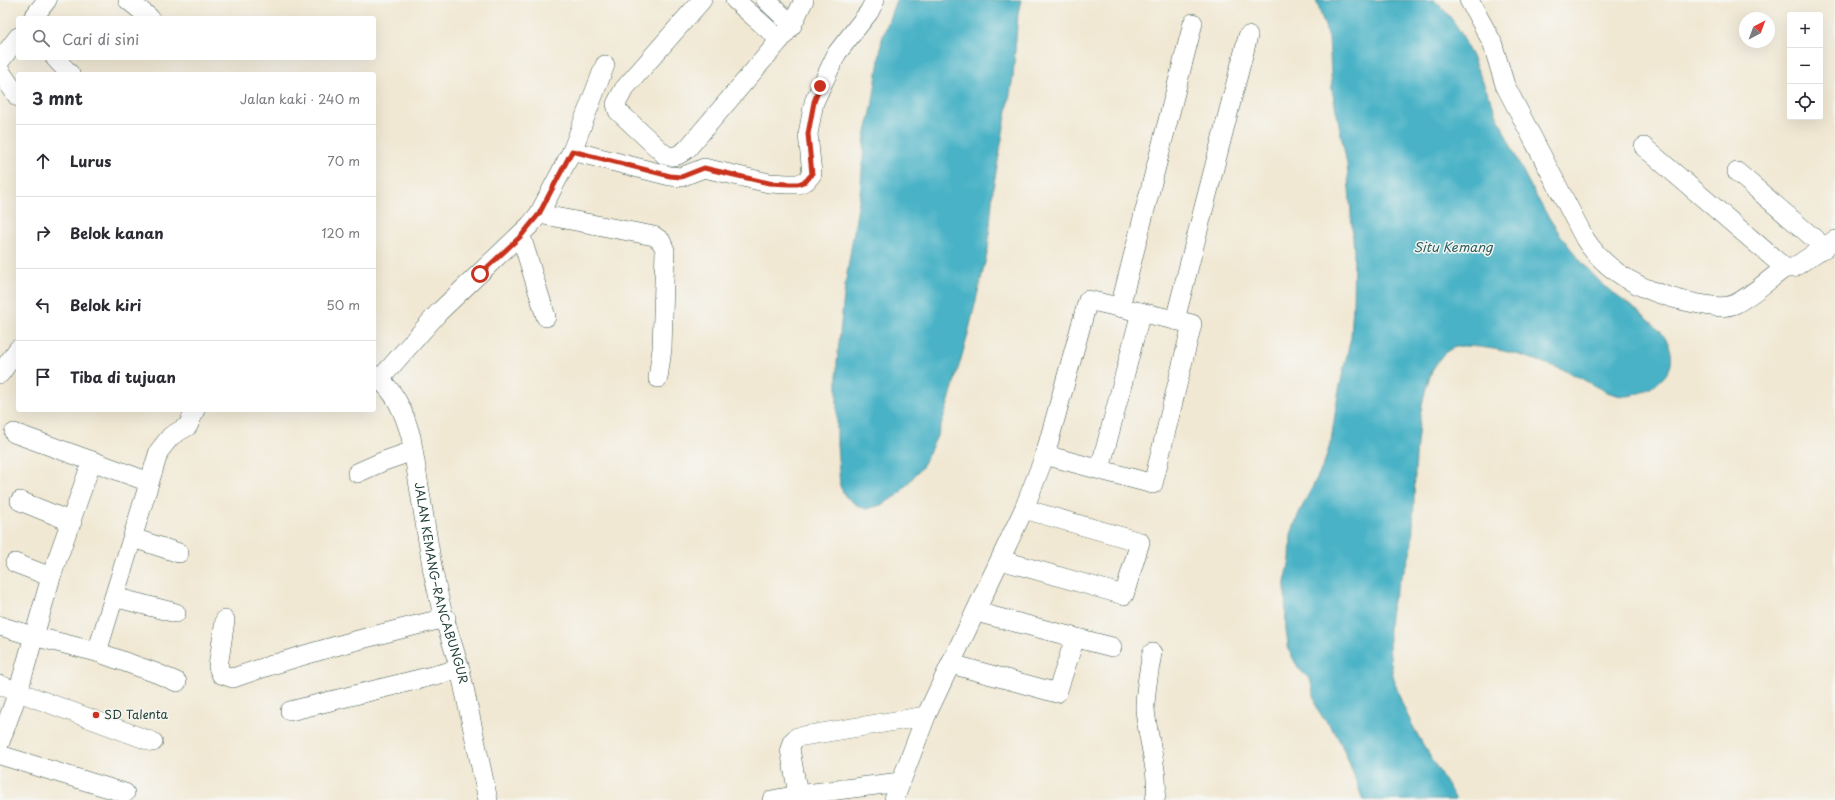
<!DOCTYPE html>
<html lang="id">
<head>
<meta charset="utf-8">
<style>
  :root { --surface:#fff; --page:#f2f2f3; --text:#2b2b33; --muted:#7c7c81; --line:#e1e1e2 }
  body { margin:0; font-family:"Playpen Sans",sans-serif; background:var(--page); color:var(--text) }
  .controls { position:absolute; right:12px; top:12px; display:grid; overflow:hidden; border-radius:4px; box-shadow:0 4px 16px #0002 }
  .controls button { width:36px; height:36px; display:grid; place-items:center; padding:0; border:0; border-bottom:1px solid var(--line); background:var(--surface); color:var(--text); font:20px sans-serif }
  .compass { position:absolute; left:1739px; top:12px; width:36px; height:36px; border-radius:50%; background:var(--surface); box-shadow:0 4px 16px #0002; rotate:41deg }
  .stop { position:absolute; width:12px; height:12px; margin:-9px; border:3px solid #c8321e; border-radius:50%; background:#fff }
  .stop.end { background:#c8321e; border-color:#fff; box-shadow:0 1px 4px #0008 }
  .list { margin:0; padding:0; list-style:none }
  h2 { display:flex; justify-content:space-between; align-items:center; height:52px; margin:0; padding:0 16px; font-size:17px }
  h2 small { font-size:13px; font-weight:400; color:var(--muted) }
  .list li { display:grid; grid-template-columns:26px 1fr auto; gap:12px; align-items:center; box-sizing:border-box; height:72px; padding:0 16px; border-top:1px solid var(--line) }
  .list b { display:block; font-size:15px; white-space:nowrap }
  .list em { font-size:13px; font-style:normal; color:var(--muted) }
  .icon { flex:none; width:22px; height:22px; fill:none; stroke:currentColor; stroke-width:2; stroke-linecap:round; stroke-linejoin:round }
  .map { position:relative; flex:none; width:1835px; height:800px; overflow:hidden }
  .search { position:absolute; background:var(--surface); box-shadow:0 4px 16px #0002; left:16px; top:16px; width:360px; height:44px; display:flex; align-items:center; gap:10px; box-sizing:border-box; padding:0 14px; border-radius:4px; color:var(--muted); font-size:15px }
  .panel { position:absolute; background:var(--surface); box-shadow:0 4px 16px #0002; left:16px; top:72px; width:360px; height:340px; border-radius:4px }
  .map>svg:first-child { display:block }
</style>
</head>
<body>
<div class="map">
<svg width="1835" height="800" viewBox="0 0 1835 800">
  <rect width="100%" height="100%" fill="#f6f6f2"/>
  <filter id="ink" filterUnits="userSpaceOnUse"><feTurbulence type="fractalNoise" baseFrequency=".025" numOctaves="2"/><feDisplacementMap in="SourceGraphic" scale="8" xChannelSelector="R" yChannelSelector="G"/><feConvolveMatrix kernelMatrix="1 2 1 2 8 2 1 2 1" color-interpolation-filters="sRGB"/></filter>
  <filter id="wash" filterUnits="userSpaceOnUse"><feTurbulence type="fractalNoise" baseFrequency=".012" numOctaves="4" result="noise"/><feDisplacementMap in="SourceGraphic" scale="16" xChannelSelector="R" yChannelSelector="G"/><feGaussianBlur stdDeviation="0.9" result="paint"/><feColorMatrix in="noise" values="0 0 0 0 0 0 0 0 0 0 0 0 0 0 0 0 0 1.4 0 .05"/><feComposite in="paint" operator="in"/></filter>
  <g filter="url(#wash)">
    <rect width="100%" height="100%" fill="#f1e8d3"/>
    <!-- water -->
    <path fill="#48b2c6" stroke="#34787d" d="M896 0H1021L1018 13 1013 77 993 189 988 250 967 338 949 401 938 434 922 467 897 496 881 505 866 509 858 506 845 496 840 486 837 444V362L845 286 860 194 865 136 872 108 882 39Z
      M1316 0H1434C1446 11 1455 22 1463 37 1498 112 1525 196 1580 260 1589 270 1597 280 1607 288 1628 307 1681 332 1670 367 1665 382 1641 396 1625 396 1606 396 1586 379 1568 372 1536 359 1500 347 1465 346 1405 343 1418 511 1411 549 1408 566 1398 581 1394 597 1387 620 1388 647 1392 670 1401 717 1433 758 1456 800H1363L1346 754 1336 734 1318 711 1310 679 1299 669 1289 651 1286 630 1285 582 1290 560 1291 534 1299 513 1324 464 1331 441 1338 394 1351 337 1353 306 1354 250 1347 164 1332 90 1329 38Z"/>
  </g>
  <g filter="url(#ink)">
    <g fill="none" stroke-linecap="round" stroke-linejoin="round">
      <defs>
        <g id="minor">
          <path d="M128 0 150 18"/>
          <path d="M702 0 624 89 616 104 618 111 665 155C675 158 679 155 687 149L780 40 792 25 804 0"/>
          <path d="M735 0 780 40"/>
          <path d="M766 0 792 25"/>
          <path d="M1469 0 1492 42 1505 85 1585 239C1610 278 1655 296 1699 304 1711 306 1723 309 1735 304 1753 295 1769 279 1785 268"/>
          <path d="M33 18 47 0"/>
          <path d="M55 58 70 74"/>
          <path d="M0 61 18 37"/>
          <path d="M0 71 18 97"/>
          <path d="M1644 147 1785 268H1793L1835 240"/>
          <path d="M572 151 605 65"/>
          <path d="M1737 172 1825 248"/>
          <path d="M539 214 654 236 661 241 665 250 662 349 658 378"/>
          <path d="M521 236 546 317"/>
          <path d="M1120 307 1193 23"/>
          <path d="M1175 320 1248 36"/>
          <path d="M0 374 18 349"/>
          <path id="s1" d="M374 375C395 390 404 412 411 437L433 572 442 611 460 669 488 800"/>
          <path d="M380 379 439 312 530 225 539 214 572 151 670 176 681 177 704 168 769 183 788 184H798L806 181 812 174 808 134 814 102 837 53 869 12 875 0"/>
          <path d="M14 433 92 461"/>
          <path d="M1100 469 1141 312"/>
          <path d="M357 473 384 461 413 451"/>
          <path d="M20 501 72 522"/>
          <path d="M133 538 179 553"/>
          <path d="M1001 560 1124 595 1140 542 1024 509"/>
          <path d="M15 563 51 577"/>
          <path d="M114 597 176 613"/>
          <path d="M976 612 1112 647"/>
          <path d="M225 620 218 667 221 674 233 678C303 653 374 635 446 618"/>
          <path d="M0 626 33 636 97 652 159 451 171 436 188 426 195 410"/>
          <path d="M97 652 156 673 177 682"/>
          <path d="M1152 653C1149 672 1145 690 1145 708 1146 732 1161 779 1155 800"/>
          <path d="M951 664 1057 693 1075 638"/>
          <path d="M0 685 153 742"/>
          <path d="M290 711 460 669"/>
          <path d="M0 742 18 692 51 577 92 461 149 482"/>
          <path d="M0 755 125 793"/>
          <path d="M798 795 790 749 792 742 797 737 926 716"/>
          <path d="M772 800 798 795 900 782"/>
          <path d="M894 800 926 716 1024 509 1045 455 1088 300 1192 324 1153 484 1045 455"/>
        </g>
      </defs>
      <!-- minor casing -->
      <use href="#minor" stroke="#3e574c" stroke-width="20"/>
      <!-- minor -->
      <use href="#minor" stroke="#fff" stroke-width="19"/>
    </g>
  </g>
  <g fill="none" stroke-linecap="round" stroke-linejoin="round" filter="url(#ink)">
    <!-- route -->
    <path stroke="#c8321e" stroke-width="5" d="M480 274 521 236 539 214 572 151 670 176 681 177 704 168 769 183 788 184H798L806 181 812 174 808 134 814 102 820 86"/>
  </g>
  <!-- markers -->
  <circle fill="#c8321e" stroke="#f6f6f2" stroke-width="1.5" cx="96" cy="715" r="4"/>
  <g text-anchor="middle" stroke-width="3" stroke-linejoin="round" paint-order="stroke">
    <!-- street labels -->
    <g font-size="12" fill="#1f3d34" stroke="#f6f6f2">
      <text dy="4" stroke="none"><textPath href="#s1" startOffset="223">JALAN KEMANG–RANCABUNGUR</textPath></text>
    </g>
    <!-- poi labels -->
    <g font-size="12" fill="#1f3d34" stroke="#f6f6f2" text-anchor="start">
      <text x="104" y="719">SD Talenta</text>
    </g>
    <!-- water labels -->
    <g font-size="13" font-style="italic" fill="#2b6060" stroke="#f6f6f2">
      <text x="1453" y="252">Situ Kemang</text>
    </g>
  </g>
</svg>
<div class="controls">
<button>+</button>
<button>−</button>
<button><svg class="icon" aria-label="locate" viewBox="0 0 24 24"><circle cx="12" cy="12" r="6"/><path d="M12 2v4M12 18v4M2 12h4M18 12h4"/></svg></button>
</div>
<svg class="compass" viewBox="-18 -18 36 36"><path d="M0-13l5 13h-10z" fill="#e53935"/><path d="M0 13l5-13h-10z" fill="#7c7c81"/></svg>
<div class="stop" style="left:480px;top:274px"></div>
<div class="stop end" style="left:820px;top:86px"></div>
<div class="search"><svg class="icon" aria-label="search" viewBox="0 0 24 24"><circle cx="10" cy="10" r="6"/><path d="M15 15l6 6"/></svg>Cari di sini</div>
<section class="panel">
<h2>3 mnt<small>Jalan kaki · 240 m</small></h2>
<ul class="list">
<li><svg class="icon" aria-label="ahead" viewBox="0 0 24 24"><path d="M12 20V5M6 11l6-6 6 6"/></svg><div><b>Lurus</b></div><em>70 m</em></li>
<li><svg class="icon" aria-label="right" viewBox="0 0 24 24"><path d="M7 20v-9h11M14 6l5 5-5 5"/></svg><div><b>Belok kanan</b></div><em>120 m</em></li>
<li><svg class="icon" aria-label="left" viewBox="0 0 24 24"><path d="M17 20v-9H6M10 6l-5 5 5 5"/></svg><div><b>Belok kiri</b></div><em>50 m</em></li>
<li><svg class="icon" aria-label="arrive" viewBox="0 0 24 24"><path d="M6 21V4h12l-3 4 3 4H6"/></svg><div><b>Tiba di tujuan</b></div></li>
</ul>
</section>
</div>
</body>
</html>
